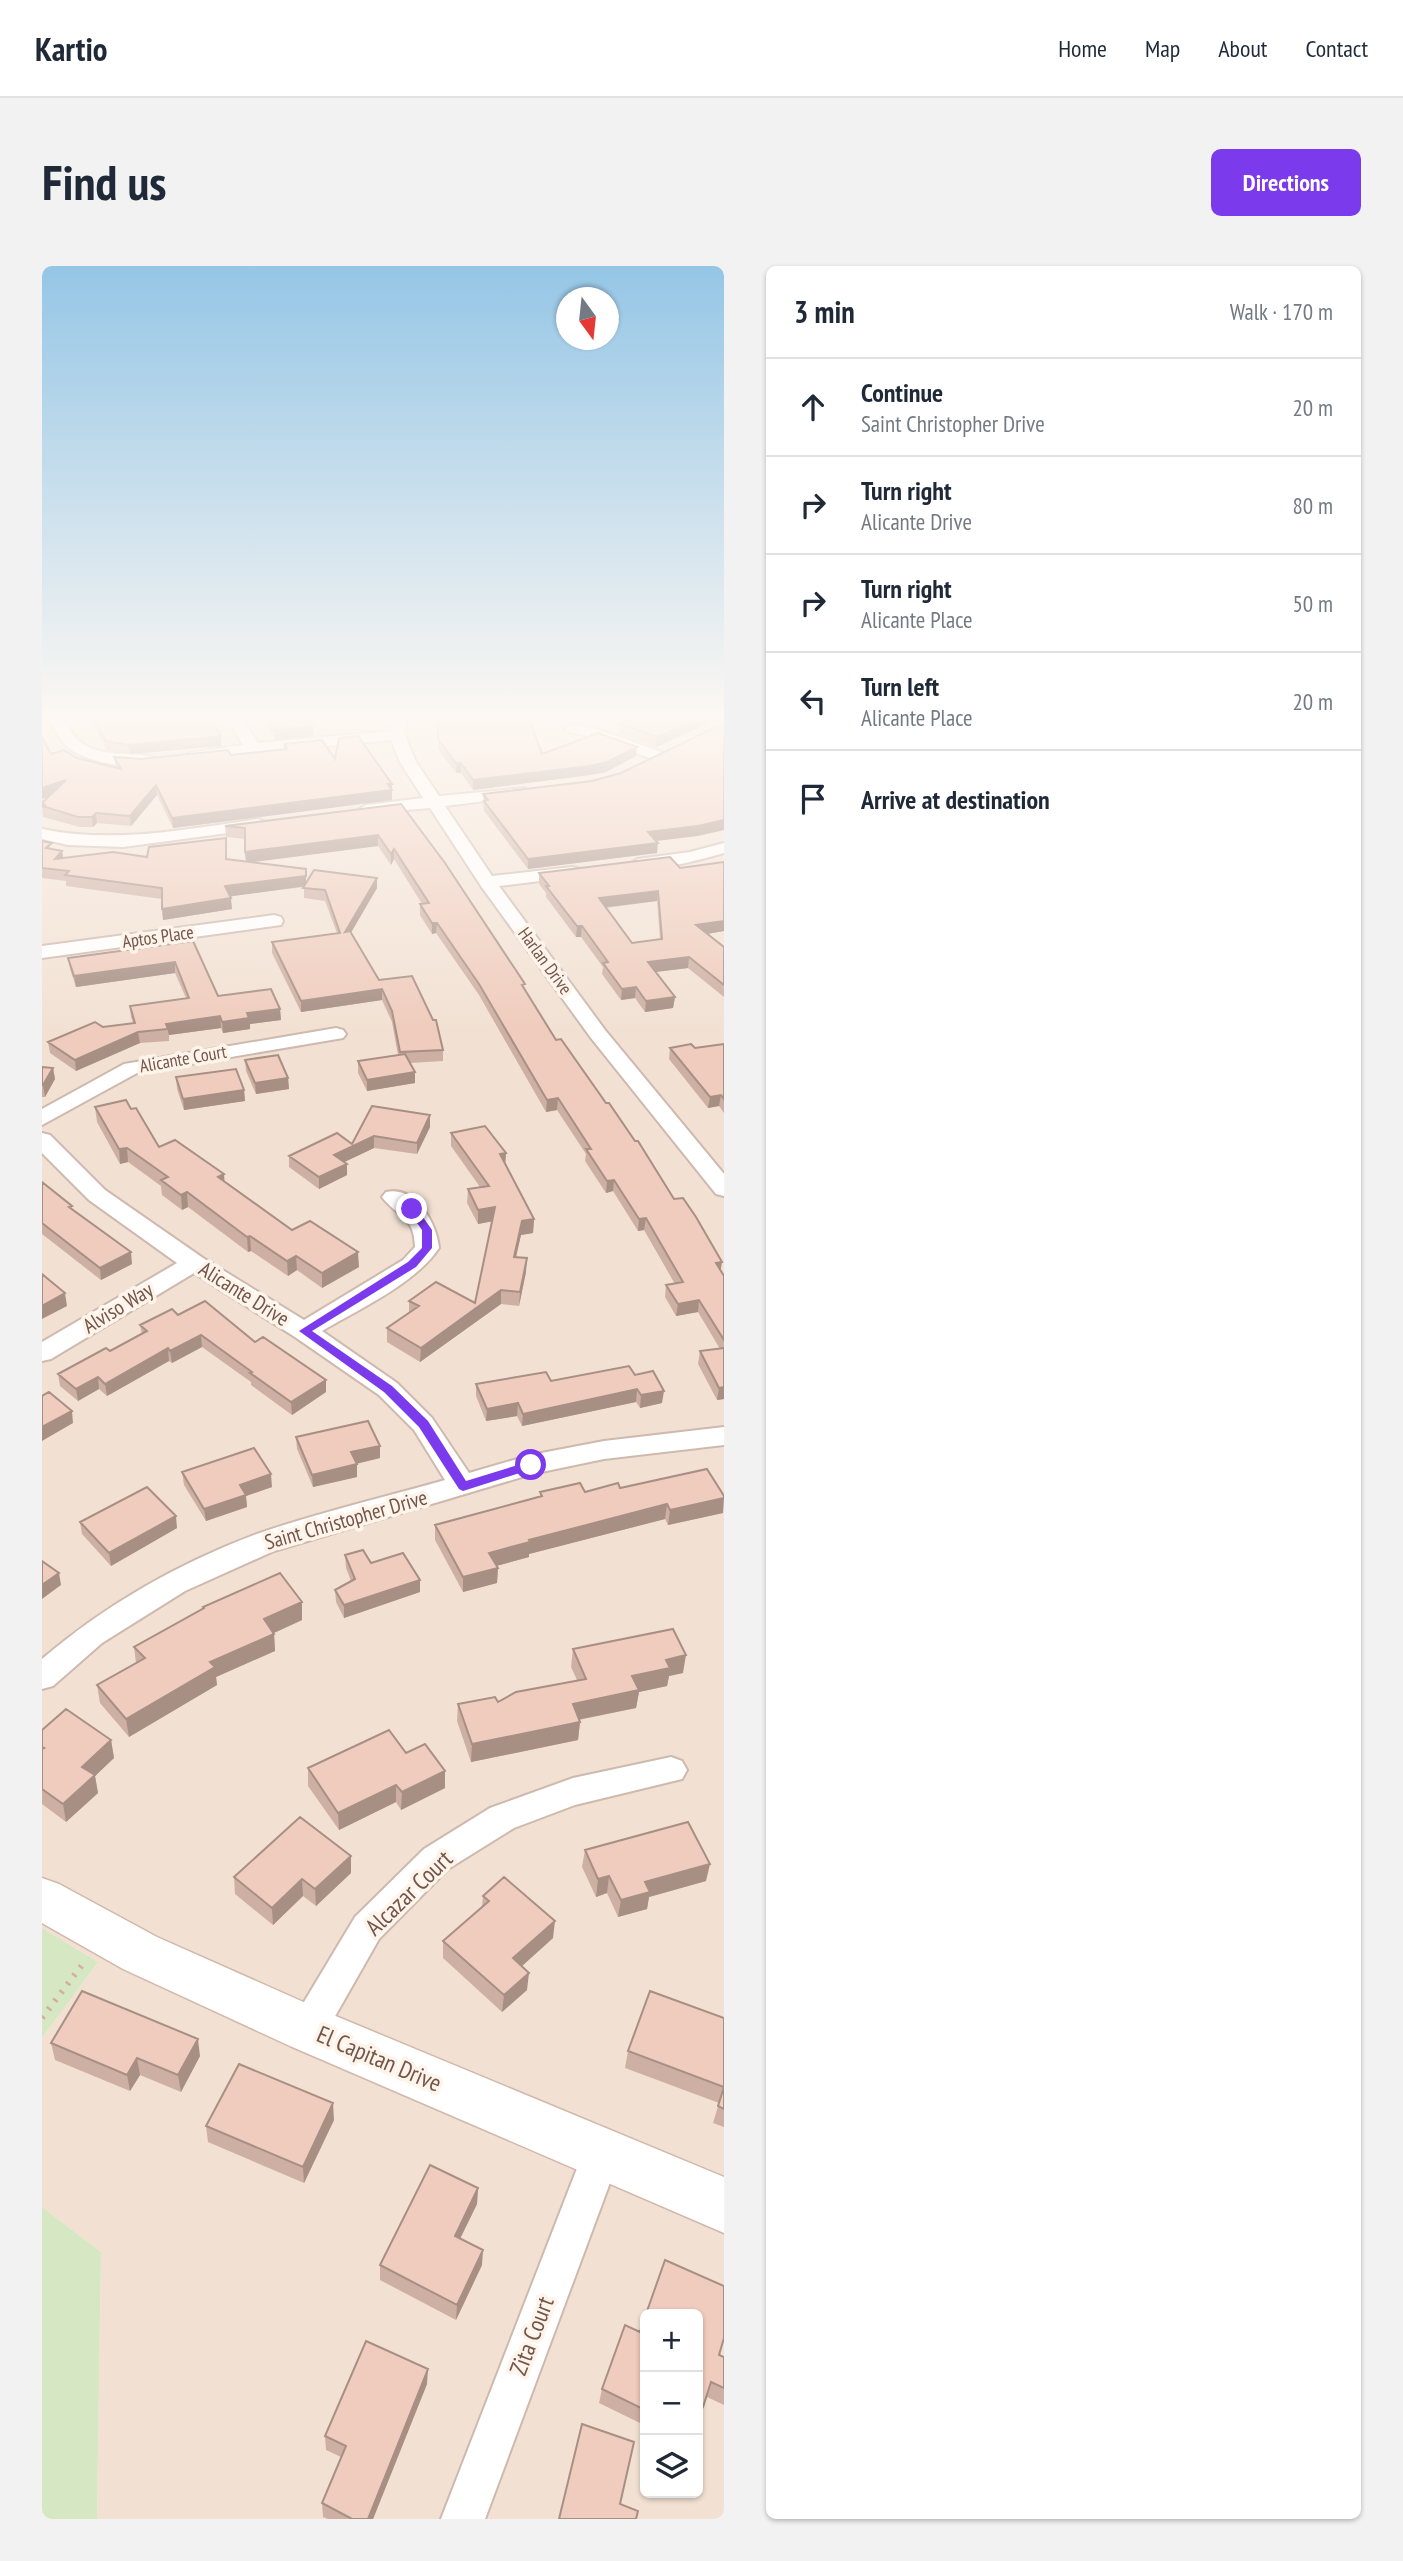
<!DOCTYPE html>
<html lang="en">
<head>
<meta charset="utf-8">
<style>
  :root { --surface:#fff; --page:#f2f2f3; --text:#1f2937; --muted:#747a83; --line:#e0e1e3; --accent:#7c3aed }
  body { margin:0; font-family:"PT Sans Narrow",sans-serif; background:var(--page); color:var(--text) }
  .controls { position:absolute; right:21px; bottom:21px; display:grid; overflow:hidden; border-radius:10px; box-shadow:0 2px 5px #0004 }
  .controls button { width:63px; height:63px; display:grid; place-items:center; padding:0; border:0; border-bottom:2px solid var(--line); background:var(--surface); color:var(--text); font:35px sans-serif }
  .compass { position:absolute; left:514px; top:21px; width:63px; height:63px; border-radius:50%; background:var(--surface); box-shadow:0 2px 5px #0004; rotate:165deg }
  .stop { position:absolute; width:21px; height:21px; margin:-16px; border:5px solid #7c3aed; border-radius:50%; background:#fff }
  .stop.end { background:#7c3aed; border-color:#fff; box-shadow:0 2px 7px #0008 }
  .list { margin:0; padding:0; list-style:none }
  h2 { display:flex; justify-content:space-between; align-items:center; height:91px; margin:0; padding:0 28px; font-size:30px }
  h2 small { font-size:23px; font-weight:400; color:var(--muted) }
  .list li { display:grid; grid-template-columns:46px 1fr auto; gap:21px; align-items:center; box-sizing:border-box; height:98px; padding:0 28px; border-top:2px solid var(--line) }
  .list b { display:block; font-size:26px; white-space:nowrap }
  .list p { margin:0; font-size:23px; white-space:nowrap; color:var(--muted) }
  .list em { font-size:23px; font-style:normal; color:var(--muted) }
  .icon { flex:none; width:38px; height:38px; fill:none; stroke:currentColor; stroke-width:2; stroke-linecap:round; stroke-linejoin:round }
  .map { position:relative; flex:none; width:682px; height:2253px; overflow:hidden; border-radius:10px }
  header { display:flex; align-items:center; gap:42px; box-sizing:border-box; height:98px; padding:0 35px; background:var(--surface); border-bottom:2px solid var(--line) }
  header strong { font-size:33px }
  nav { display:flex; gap:38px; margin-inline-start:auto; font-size:24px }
  .intro { display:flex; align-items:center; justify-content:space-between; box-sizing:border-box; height:168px; padding:0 42px }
  h1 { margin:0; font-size:49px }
  .button { padding:18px 32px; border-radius:10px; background:var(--accent); color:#fff; font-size:24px; font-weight:700 }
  main { display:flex; gap:42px; padding:0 42px }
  aside { flex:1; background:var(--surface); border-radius:10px; box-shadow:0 2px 5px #0004 }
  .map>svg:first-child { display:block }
</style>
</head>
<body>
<header>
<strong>Kartio</strong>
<nav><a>Home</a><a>Map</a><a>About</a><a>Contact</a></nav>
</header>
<div class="intro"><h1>Find us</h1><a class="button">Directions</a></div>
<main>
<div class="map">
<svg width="682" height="2253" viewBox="0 0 682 2253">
  <rect width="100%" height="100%" fill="#fbf0e4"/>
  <!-- residential -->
  <path fill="#f2e1d3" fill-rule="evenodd" d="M0 451H682V2253H55L59 1986 0 1941V1772L56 1696 0 1662ZM603 2048H656V2227H603Z"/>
  <!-- green -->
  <path fill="#d6e8c3" d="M0 1662 56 1696 0 1772Z
    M0 1941 59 1986 55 2253H0Z"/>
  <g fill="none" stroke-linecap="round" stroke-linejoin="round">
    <defs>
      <path id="street" d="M6 451H20C26 458 29 468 36 474 59 496 102 482 114 494 100 508 43 495 28 483 18 475 11 461 6 451Z
        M185 451H199L216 477 348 465 352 451H366L363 469 374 496 397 530 483 522 485 526 483 530 477 531 403 540 450 610 530 601 536 602 539 606 530 611 457 620 563 764 682 908V930L674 928 549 772 439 620 388 542 318 548 316 544 324 539 381 532 358 496 349 474 146 493 144 490 146 487 201 479Z
        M531 458 555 463 622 487 624 490 616 495 546 470 525 466 523 463Z
        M217 553 226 558 223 562 81 581 26 579 0 573V563C73 578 144 563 217 553Z
        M682 577V587C664 592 599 611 587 598L596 593 648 586Z
        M232 649 239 651 241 655 239 659 0 692V680Z
        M294 762 301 764 304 768 301 772 95 807 0 859V843L82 798Z
        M0 867 8 869 63 924 161 992 262 1054 361 994 373 981C372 949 356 952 340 931L344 926C373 919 395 957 397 982 373 1018 317 1043 280 1065L355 1117 390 1152 427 1207 489 1189 562 1175 682 1161V1179L562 1193 490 1208 232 1285 143 1325 60 1377 11 1420 0 1423V1393C62 1340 135 1298 212 1269 274 1247 340 1232 403 1214L372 1164 337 1129 253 1071 152 1007 9 1093 0 1095V1076L135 997 47 934 0 887Z
        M629 1491 640 1495 645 1504 640 1513 533 1539 472 1562 406 1603 337 1673 279 1775 266 1780 253 1775 248 1763 253 1751 313 1651 382 1583 448 1542 531 1512Z
        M560 1868 574 1874 579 1887 443 2253H399L541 1887 546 1874Z"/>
      <path id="secondary" d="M0 1612 17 1618 115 1671 284 1746 682 1911V1967L248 1780 81 1703 0 1657Z"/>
    </defs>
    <!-- street casing -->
    <use href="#street" stroke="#ceb9ae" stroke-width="4"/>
    <!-- secondary casing -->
    <use href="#secondary" stroke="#d1b8ab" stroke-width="3"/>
    <!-- path -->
    <path stroke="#d4afa0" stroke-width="6" stroke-dasharray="2.5 8" stroke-linecap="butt" d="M0 1752 43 1695"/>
    <!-- street -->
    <use href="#street" fill="#fff" fill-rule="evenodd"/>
    <!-- secondary -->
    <use href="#secondary" fill="#fff" fill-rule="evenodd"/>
  </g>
  <!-- wall -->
  <path fill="#ceafa3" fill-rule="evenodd" d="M44 451H168L179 480 88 488 65 485 49 456H48Z
    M220 451H265L271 470 233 474Z
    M396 451 500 488 594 490 564 506 548 509 431 524 419 507H414L396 483Z
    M598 451H680L614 481 577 468 578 458Z
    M682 457V564L655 570 614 575 615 587 486 603 442 545 441 528 550 515 579 507Z
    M0 471 9 488 35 492 74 502 72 491 99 493 189 489 242 483V478L293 493 350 518V534L131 562 115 529 89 560 55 557 51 561H38L1 551 0 537 7 530 0 533Z
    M359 538 483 725 514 774 564 837 632 933 682 1010V1133L675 1134 656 1098 658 1085 678 1083 656 1046 634 1050 623 1031 624 1019 633 1018 602 964 596 965 571 925 564 927 543 895 544 888 515 844 504 846 437 729 394 667 390 668 378 649V638H380L352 593 349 599 336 580 207 596 264 603V617L335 612V622L309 666 337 714 401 784V795L368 797 373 817 325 825 316 807V795L356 789 350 756 340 734 259 746 230 687V676L295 667 283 635 262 632V621L188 630 190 643 121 654 120 633 24 620V615L0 612V575L21 592 105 591 184 593 204 596 203 573 184 571 183 560Z
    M628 591 682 665 665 668 682 681V731L646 702 614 706 633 731 631 742 603 746 593 732 579 734 560 708 561 701 539 671H534L504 631V627L497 618V607ZM615 635 618 673 590 677 564 642Z
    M151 675 176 730 238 743 239 754 208 758V763L181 767 179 762 127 769V775L98 777 34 805 8 787 6 776 61 761 91 757 89 751 88 740 144 732 133 707 34 721 28 703 26 692Z
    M682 778V847L677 840 666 842 627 793 628 782H653Z
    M203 794 246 812 247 823 214 828 204 805Z
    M0 801 11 802 13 813 3 831H0Z
    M134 811 202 824 203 835 142 844 135 823Z
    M330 840 388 861 375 888 332 882 302 896 305 898V909L277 923 247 901V890L310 878Z
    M53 841 89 843 117 881 183 915 250 964 317 1001 280 1022 255 1004 246 1010 209 985 206 986 146 941 140 944 120 929 119 920 86 896 78 898 55 856Z
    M409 867 464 887 463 898 492 953 491 967 479 969 474 991 484 1006 477 1040 459 1038 378 1096 345 1076V1062L367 1047V1035L433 1037 450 955 436 958 425 937 426 923 438 921 409 880Z
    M0 916 30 940V944L90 998 59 1014 0 968Z
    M136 1049 213 1076 284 1126 250 1149 209 1119V1116L160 1081 130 1097 127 1095 65 1130 57 1123 36 1135 18 1120 16 1108 68 1085 100 1068 98 1059Z
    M593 1109 620 1137 598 1142 594 1136 480 1160 475 1150 444 1155 434 1130V1118L509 1115Z
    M254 1171 338 1180V1192L314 1198 315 1211 271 1221 255 1183Z
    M140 1206 230 1221 204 1230 205 1241 164 1255 142 1219Z
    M578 1222 681 1247 626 1259 623 1253 487 1288V1291L454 1300 456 1302 455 1317 421 1326 393 1274V1259L498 1230V1226H543Z
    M38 1256 135 1262 69 1300 40 1268Z
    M303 1289 329 1297 378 1326 302 1352 294 1336 293 1324 309 1315 304 1302Z
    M260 1336V1354L232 1367 233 1385 174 1411 175 1419 87 1471 58 1437 55 1419 94 1397 92 1381 161 1343V1341Z
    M531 1383 641 1407 627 1410 625 1420 597 1426 594 1442 537 1454 538 1456 536 1474 429 1496 415 1455 416 1438 456 1436 535 1414 529 1401Z
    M0 1464 69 1474 72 1492 53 1510 56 1527 24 1556 0 1538Z
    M364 1487 403 1505V1522L359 1544 354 1536 297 1564 266 1520V1502Z
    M543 1584 664 1615 607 1631 605 1643 576 1651 565 1627 554 1631 540 1601Z
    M309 1607 274 1640 261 1630 231 1659 193 1628 192 1611Z
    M441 1630 511 1672 480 1700 485 1724 460 1746 401 1692V1675L440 1641Z
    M682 1752V1861L671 1857 677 1837 583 1802 586 1785Z
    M9 1777 158 1790 139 1826 98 1809 88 1825 13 1794Z
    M292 1854 262 1917 166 1876 164 1860Z
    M436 1922 435 1938 418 1973 440 1999 414 2054 338 2014V1999Z
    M656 2048 677 2089 682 2091V2139L665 2131 657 2155H656Z
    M603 2051V2148L600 2158 557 2137 560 2123 598 2066Z
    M385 2118 331 2253H286L281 2251 280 2237 299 2191 284 2184 283 2170Z"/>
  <!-- shaded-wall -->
  <path fill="#a78f84" d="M660 451H680L614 481 615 471Z
    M271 460V470L233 474V464Z
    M179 470V480L88 488 87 479Z
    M595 481 594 490 564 506 548 509 431 524V514Z
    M414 497H419V507H414Z
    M24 514 26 524 0 533V522Z
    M350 518V534L131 562 130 552Z
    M114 519 115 529 89 560 88 550Z
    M54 547 55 557 51 561 50 551Z
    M682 554V564L655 570 605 576 606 566Z
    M336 569V580L204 597 203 586Z
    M616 577 615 587 486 603V593Z
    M352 583V593L349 599V588Z
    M20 585 22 595 13 593Z
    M264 610V620L184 631 183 620Z
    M335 612V622L303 677V666Z
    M616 625 615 635 556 642 557 632Z
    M189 632 190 643 121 654 120 643Z
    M682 655V665L653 670 654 659Z
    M390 657H395L394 667 390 668Z
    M535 660H540L539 671H534Z
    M647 691 646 702 605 707 606 696Z
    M133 696V707L34 721 32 710Z
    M594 721 593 732 579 734 580 723Z
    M340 723V734L259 746V735Z
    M633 731 631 742 603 746 604 735Z
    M238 743 239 754 208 758V763L181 767 180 756 205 747Z
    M178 750 179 762 127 769 124 758Z
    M96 766 98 777 34 805 33 794Z
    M11 802 13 813 3 831 1 819Z
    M373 806V817L325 825V814Z
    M246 812 247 823 214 828 213 817Z
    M202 824 203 835 142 844 141 833Z
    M679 829 677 840 666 842 668 831Z
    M516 832 515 844 504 846 505 834Z
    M388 849V861L375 888V877Z
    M332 870V882L292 901V889Z
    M85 882 86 896 78 898 77 883Z
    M464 887 463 901 458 888Z
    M305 898V909L277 923V911Z
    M182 908 183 922 176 911Z
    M572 914 571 925 564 927 565 915Z
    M145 926 146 941 140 944 139 929Z
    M453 941 452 955 436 958V944Z
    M604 952 602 964 596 965 597 953Z
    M492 953 491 967 479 969 471 1004 472 991 480 955Z
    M208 970 209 985 206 986 205 971Z
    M89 986 90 998 59 1014 58 1002Z
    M316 986 317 1001 280 1022V1007Z
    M254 990 255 1004 246 1010 245 995Z
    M485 992 484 1006 477 1040 478 1026Z
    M680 996 678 1008 674 997Z
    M459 1024V1038L378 1096 379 1082Z
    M23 1027 25 1040 0 1053V1040Z
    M657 1034 656 1046 634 1050 636 1038Z
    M159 1069 160 1081 130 1097 128 1085Z
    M126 1082 127 1095 65 1130 63 1118Z
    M56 1111 57 1123 36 1135 34 1123Z
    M284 1114V1126L250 1149 249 1136Z
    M682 1121V1133L675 1134 677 1122Z
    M595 1123 594 1136 480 1160 481 1148Z
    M622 1125 620 1137 598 1142 599 1129Z
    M476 1137 475 1150 444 1155 445 1143Z
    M30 1145 31 1157 0 1175V1161Z
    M338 1180V1192L309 1199V1186Z
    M315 1198V1211L271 1221 270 1209Z
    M229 1208 230 1221 204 1230 205 1241 164 1255 162 1243 198 1219Z
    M682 1232 681 1247 626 1259 628 1244Z
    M625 1238 623 1253 487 1288V1291L447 1302V1287L487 1274Z
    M134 1250 135 1262 69 1300 67 1287Z
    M456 1302 455 1317 421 1326V1311Z
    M17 1307 19 1319 0 1333V1319Z
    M378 1314V1326L302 1352V1339Z
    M260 1336V1354L223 1371 222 1353Z
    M232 1368 233 1385 174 1411 175 1419 87 1471 84 1453 168 1396Z
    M644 1389 641 1407 627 1410 625 1420 597 1426 594 1442 529 1455 531 1438 624 1394Z
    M538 1456 536 1474 429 1496 430 1478Z
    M69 1474 72 1492 53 1510 56 1527 24 1556 21 1538 40 1501Z
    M403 1505V1522L359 1544 360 1526Z
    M354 1519V1536L297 1564 296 1547Z
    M309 1590V1607L274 1640 273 1623Z
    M668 1598 664 1615 607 1631 605 1643 576 1651 579 1634 603 1616Z
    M567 1610 565 1627 554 1631 556 1613Z
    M260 1613 261 1630 231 1659 230 1642Z
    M513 1655 511 1672 470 1709 471 1692Z
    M487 1707 485 1724 460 1746 462 1729Z
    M156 1773 158 1790 139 1826 136 1809Z
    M95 1792 98 1809 88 1825 85 1809Z
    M291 1837 292 1854 262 1917 261 1901Z
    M436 1922 435 1938 412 1985 413 1970Z
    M441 1984 440 1999 414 2054 415 2039Z
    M386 2103 385 2118 331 2253H326Z"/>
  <!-- building -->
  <path fill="#efccbd" stroke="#a78f84" stroke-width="2" fill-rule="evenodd" d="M51 451H168L179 470 87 479 64 475Z
    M225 451H265L271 460 233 464Z
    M396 451H486L500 488 556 467 595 481 565 496 548 500 431 514 419 497H414L396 473Z
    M598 451H660L615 471 578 458Z
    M682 457V554L656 560 606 566 616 577 486 593 442 535 446 534 441 528 550 515 579 507Z
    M316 470 350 518H346L350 524 130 552 114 519 88 550 54 547 50 551H36L0 540 3 539 0 537 24 514 0 522V471L9 488 22 484 35 492 79 503 72 491 99 493 186 484 189 489 245 483 242 478 280 474 293 493 297 472Z
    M359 538 403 597 483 718 480 719 514 774 519 773 564 837H567L593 875H596L632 933 641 932 654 951 680 996 674 997 682 1010V1074L657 1034 636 1038 624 1019 641 1016 604 952 597 953 572 914 565 915 544 883H549L516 832 505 834 437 718 395 657H390L378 638 387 637 352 583 349 588 336 569 203 586V562L183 560Z
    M184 572V593L264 603V610L183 620 189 632 120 643V622L23 609 27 605 0 602V575L10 577 4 582 20 585 13 593 71 586 105 591 107 581Z
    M628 591 638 602 682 596V655L654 659 682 681V719L647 691 606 696 633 731 604 735 594 721 580 723 561 697 566 696 540 660H535L504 620H507L497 607ZM616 625 620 673 590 677 557 632Z
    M272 604 335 612 303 666 308 665 337 714 370 710 391 754H394L401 784 358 786 350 745 340 723 259 735 230 676 298 667 283 624 261 622Z
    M151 675 176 730 229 723 238 743 205 747 207 752 180 756 178 750 124 758 126 763 96 766 33 794 6 776 53 756 61 761 93 757 88 740 147 732 133 696 32 710 26 692Z
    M649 778 653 782 682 778V833L679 829 668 831 628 782Z
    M363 788 373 806 325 814 316 795Z
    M236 789 246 812 213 817 203 794Z
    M0 801 11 802 1 819H0Z
    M194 803 202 824 141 833 134 811Z
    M84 834 89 843 94 842 117 881 133 874 182 908 176 911 250 964 268 955 316 986 280 1007 254 990 245 995 208 970 205 971 145 926 139 929 119 914 126 911 85 882 77 883 53 841Z
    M330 840 388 849 375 877 332 870 292 889 305 898 277 911 247 890 295 867 310 878Z
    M443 860 464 887 458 888 492 953 480 955 472 991 485 992 478 1026 459 1024 379 1082 345 1062 377 1040 367 1035 394 1016 433 1037 453 941 436 944 426 923 447 920 409 867Z
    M0 916 30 940 27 941 89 986 58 1002 0 957Z
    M0 1008 23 1027 0 1040Z
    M163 1035 213 1076 221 1071 284 1114 249 1136 208 1107 210 1106 159 1069 128 1085 126 1082 63 1118 56 1111 34 1123 16 1108 64 1082 68 1085 105 1065 98 1059 130 1043 136 1049Z
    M682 1082V1121L677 1122 658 1085Z
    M587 1100 593 1109 611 1105 622 1125 599 1129 595 1123 481 1148 476 1137 445 1143 434 1118 504 1106 509 1115Z
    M7 1126 30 1145 0 1161V1130Z
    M326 1155 338 1180 309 1186 315 1198 270 1209 254 1171Z
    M212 1182 229 1208 198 1219 204 1229 162 1243 140 1206Z
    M665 1203 682 1230V1232L628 1244 625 1238 487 1274 488 1276 447 1287 456 1302 421 1311 393 1259 500 1230 498 1226 538 1217 543 1226 576 1217 578 1222Z
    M105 1221 134 1250 67 1287 38 1256Z
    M321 1284 329 1297 361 1287 378 1314 302 1339 293 1324 313 1313 303 1289Z
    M0 1295 17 1307 0 1319Z
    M238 1307 260 1336 222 1353 232 1368 168 1396 173 1401 84 1453 55 1419 103 1392 92 1381 162 1342 161 1341Z
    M631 1363 644 1389 624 1394 628 1402 590 1410 597 1424 531 1438 538 1456 430 1478 416 1438 453 1431 456 1436 474 1426 544 1413 531 1383Z
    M24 1443 69 1474 40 1501 53 1509 21 1538 0 1523V1483L2 1482 0 1481V1464Z
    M347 1464 364 1487 383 1478 403 1505 360 1526 354 1519 296 1547 266 1502Z
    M258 1551 309 1590 273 1623 260 1613 230 1642 192 1611Z
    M646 1556 668 1598 603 1616 608 1626 579 1634 567 1610 556 1613 543 1584Z
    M462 1611 513 1655 471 1692 487 1707 462 1729 401 1675 447 1635 441 1630Z
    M40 1725 156 1773 136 1809 95 1792 85 1809 9 1777Z
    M608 1725 682 1752V1843L676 1840 682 1821 586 1785Z
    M197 1798 291 1837 261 1901 164 1860Z
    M388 1899 436 1922 413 1970 441 1984 415 2039 338 1999Z
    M623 1994 682 2020V2072L677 2089 682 2091V2122L669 2116 661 2141 656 2139V2048H604Z
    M603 2051V2144L560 2123 583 2059 598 2066Z
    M324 2075 386 2103 326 2253H310L280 2237 304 2180 283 2170Z
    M540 2158 592 2176 578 2238 596 2245 594 2253H517Z"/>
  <!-- sky -->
  <linearGradient id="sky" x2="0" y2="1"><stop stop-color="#95c6e6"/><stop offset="0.59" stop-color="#fdf8f3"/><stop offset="1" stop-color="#fdf8f3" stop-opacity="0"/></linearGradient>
  <rect width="682" height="766" fill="url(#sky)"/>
  <!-- route -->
  <path fill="#7c3aed" d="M366 941H374L390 964V982L374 1001 270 1065 350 1120 386 1155 424 1215 489 1195 493 1196V1202L421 1225 417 1223 377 1161 342 1126 257 1065 366 996 380 982V964L365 943Z"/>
  <g text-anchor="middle" stroke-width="7" stroke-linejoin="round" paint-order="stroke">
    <!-- far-street labels -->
    <g font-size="18" fill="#72554b" stroke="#fef4ea">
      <text transform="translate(116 671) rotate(-8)" y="6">Aptos Place</text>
      <text transform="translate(503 695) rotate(54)" y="6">Harlan Drive</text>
      <text transform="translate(141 793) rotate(-10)" y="6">Alicante Court</text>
    </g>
    <!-- street labels -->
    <g font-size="21" fill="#72554b" stroke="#fef4ea">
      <text transform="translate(202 1028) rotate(32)" y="7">Alicante Drive</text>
      <text transform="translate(76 1042) rotate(-31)" y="7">Alviso Way</text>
      <text transform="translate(304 1254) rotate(-16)" y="7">Saint Christopher Drive</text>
    </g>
    <!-- near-street labels -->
    <g font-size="24" fill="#72554b" stroke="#fef4ea">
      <text transform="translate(367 1627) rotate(-44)" y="8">Alcazar Court</text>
      <text transform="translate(337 1793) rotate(23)" y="8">El Capitan Drive</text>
      <text transform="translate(490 2070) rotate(-69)" y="8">Zita Court</text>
    </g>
  </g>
</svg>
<div class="controls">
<button>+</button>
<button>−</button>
<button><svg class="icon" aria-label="layers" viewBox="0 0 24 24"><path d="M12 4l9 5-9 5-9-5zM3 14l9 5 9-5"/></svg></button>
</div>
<svg class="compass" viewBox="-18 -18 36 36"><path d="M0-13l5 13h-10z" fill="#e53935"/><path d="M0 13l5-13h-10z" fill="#747a83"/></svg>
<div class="stop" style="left:489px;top:1199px"></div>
<div class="stop end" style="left:370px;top:943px"></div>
</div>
<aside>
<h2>3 min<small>Walk · 170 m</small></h2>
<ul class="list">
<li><svg class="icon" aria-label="ahead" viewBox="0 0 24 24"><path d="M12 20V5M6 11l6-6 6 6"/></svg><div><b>Continue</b><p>Saint Christopher Drive</p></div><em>20 m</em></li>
<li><svg class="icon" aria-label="right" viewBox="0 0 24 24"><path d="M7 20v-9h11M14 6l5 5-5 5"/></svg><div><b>Turn right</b><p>Alicante Drive</p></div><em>80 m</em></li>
<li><svg class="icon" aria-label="right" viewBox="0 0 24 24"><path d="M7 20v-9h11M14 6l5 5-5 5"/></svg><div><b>Turn right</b><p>Alicante Place</p></div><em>50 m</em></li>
<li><svg class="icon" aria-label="left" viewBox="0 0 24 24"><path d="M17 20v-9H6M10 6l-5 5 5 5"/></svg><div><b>Turn left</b><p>Alicante Place</p></div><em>20 m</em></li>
<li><svg class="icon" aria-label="arrive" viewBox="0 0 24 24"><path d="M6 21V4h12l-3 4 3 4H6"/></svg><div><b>Arrive at destination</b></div></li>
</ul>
</aside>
</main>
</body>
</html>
